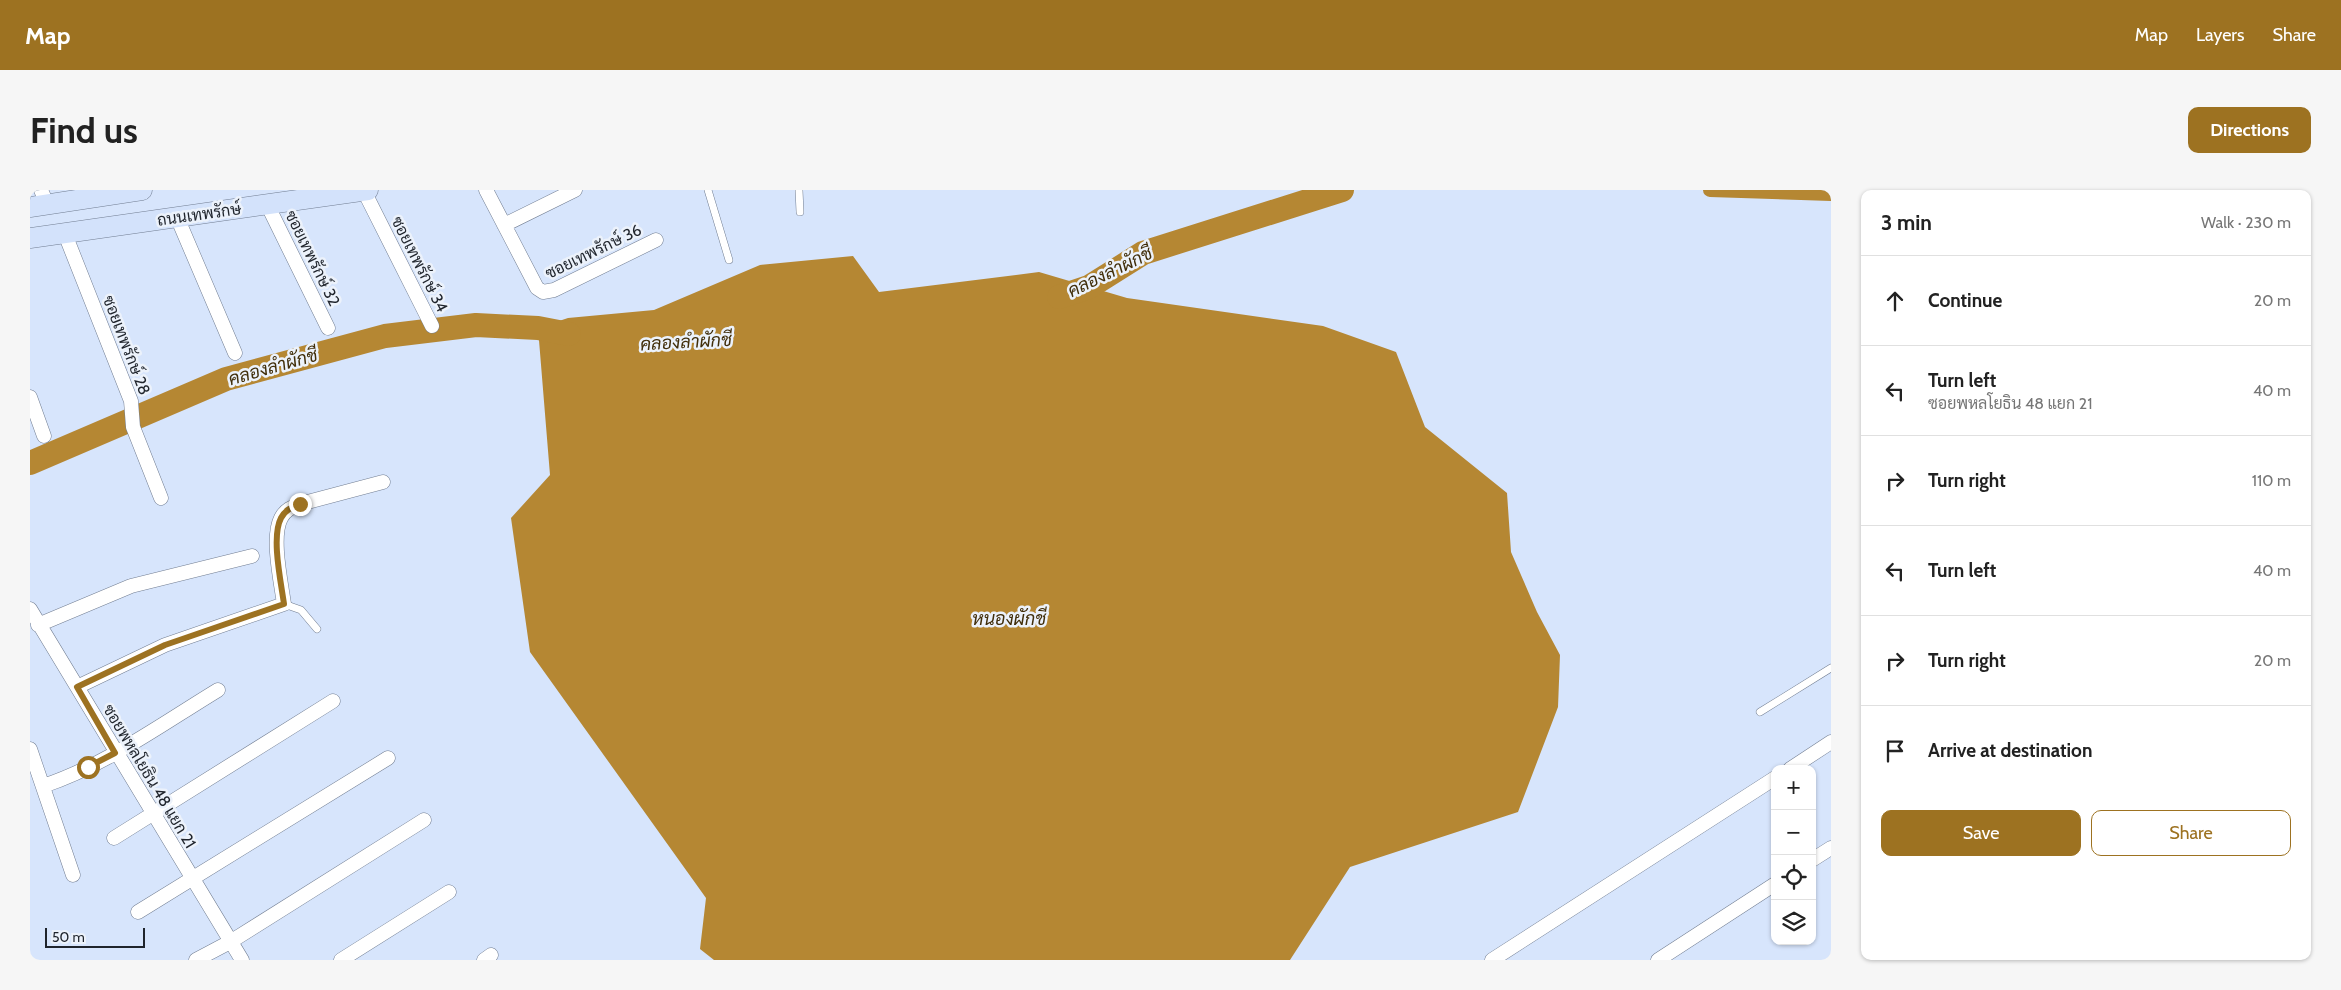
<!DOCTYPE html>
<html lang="en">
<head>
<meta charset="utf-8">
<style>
  :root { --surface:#fff; --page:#f6f6f6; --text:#222; --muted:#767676; --line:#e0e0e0; --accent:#9d7221 }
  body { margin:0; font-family:Cabin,Sarabun,sans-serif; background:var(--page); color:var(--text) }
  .controls { position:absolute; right:15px; bottom:15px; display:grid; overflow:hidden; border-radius:10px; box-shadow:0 1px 4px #0004 }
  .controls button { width:45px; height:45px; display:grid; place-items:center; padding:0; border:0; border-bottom:1px solid var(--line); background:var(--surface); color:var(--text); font:25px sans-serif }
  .scale { position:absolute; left:15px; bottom:12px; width:100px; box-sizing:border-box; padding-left:5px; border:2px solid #1f242c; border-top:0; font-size:14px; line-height:18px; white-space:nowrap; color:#1f242c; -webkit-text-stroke:4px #ecf2fb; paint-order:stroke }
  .stop { position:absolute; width:15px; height:15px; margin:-11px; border:4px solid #9d7221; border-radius:50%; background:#fff }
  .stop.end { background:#9d7221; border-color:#fff; box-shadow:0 1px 5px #0008 }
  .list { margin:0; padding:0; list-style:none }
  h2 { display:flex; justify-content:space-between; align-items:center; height:65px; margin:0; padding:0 20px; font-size:21px }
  h2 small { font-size:16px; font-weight:400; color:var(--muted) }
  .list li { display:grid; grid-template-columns:32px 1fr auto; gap:15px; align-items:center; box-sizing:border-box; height:90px; padding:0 20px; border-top:1px solid var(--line) }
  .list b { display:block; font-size:19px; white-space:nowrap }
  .list p { margin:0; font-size:16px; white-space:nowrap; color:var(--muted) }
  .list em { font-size:16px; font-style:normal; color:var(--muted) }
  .actions { display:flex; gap:10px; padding:15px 20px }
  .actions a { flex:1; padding:11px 0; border:1px solid var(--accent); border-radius:10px; text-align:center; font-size:18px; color:var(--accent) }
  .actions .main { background:var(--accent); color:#fff }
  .icon { flex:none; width:28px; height:28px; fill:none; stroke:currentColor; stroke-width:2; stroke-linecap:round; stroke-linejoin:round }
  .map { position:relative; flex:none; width:1801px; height:770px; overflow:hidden; border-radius:10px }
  header { display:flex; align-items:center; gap:30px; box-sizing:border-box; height:70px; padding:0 25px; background:var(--accent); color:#fff }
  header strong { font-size:24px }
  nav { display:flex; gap:28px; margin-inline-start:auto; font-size:18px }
  .intro { display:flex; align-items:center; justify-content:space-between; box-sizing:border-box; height:120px; padding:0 30px }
  h1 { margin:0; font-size:35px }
  .button { padding:12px 22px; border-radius:10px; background:var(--accent); color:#fff; font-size:18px; font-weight:700 }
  main { display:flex; gap:30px; padding:0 30px }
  aside { flex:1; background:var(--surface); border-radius:10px; box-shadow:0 1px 4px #0004 }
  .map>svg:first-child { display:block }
</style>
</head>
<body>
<header>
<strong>Map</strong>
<nav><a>Map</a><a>Layers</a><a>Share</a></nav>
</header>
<div class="intro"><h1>Find us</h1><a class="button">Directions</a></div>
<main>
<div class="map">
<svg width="1801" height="770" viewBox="0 0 1801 770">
  <rect width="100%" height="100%" fill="#d7e5fc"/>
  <!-- water -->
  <path fill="#b58733" d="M823 66 849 102 1009 82 1097 108 1293 136 1366 162 1395 237 1477 303 1481 362 1507 422 1530 465 1528 517 1488 622 1320 677 1260 770H684L670 759 676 708 500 462 481 328 520 285 508 138 538 128 624 120 730 75Z"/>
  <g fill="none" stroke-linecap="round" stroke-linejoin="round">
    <!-- canal -->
    <path stroke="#b58733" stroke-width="14" d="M1680 0 1801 4"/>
    <!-- river -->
    <path stroke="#b58733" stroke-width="24" d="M1029 107 1059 97 1113 63 1312 0
      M0 273 196 189 355 146 446 135 508 138 539 144"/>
    <defs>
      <path id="service" d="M678 0 699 70
        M769 0 770 22
        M254 414 271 420 287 439
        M1730 522 1801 478"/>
      <path id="minor" d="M11 0 17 14
        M456 0 507 98 513 102 524 100 626 50
        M334 1 402 136
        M237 14 298 138
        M147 27 205 163
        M474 35 545 0
        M35 44 101 211 103 237 131 308
        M0 207 14 246
        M0 419 212 770
        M8 435 101 396 222 366
        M47 497 135 455 254 414C251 392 241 347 251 328 255 320 262 317 270 314L353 292
        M0 559 43 685
        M1760 579 1801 552
        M13 596C76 575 132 534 188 500
        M84 648 303 511
        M1782 670 1801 658
        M108 722 358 568
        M166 770 200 752 394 630
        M311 770 419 702
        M454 770 461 765
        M1462 770 1745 588
        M1628 770 1745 694"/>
      <path id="secondary" d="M0 17 112 0
        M0 48 338 0"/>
    </defs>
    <!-- service casing -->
    <use href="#service" stroke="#727e92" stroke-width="8"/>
    <!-- minor casing -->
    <use href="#minor" stroke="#727e92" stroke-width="15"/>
    <!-- secondary casing -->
    <use href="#secondary" stroke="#727e92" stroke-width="21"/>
    <!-- service -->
    <use href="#service" stroke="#fff" stroke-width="7"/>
    <!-- minor -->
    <use href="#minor" stroke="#fff" stroke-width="14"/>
    <!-- secondary -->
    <use href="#secondary" stroke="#d3e2fb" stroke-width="20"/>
  </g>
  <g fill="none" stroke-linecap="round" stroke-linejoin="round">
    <!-- route -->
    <path stroke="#9d7221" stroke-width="6" d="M58 577 85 563 47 497 135 455 254 414C251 392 241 347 251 328 255 320 262 317 270 314"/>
  </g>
  <g text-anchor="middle" stroke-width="5" stroke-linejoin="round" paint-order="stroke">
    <!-- street labels -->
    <g font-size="16" fill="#1f242c" stroke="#ecf2fb">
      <text transform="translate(169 24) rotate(-8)" y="6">ถนนเทพรักษ์</text>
      <text transform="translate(563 61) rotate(-26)" y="6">ซอยเทพรักษ์ 36</text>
      <text transform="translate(283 68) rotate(64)" y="6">ซอยเทพรักษ์ 32</text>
      <text transform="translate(390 74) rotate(63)" y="6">ซอยเทพรักษ์ 34</text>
      <text transform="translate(97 155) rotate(69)" y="6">ซอยเทพรักษ์ 28</text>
      <text transform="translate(120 586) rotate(59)" y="6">ซอยพหลโยธิน 48 แยก 21</text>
    </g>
    <!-- water labels -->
    <g font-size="18" font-style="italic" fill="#412e0a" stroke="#ecf2fb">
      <text transform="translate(1080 82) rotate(-26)" y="6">คลองลำผักชี</text>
      <text transform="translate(656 152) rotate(-3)" y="6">คลองลำผักชี</text>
      <text transform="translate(243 177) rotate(-16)" y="6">คลองลำผักชี</text>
      <text x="979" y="435">หนองผักชี</text>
    </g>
  </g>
</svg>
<div class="controls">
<button>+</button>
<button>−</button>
<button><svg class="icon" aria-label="locate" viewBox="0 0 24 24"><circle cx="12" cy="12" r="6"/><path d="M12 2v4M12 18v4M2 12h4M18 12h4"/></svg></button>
<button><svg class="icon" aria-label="layers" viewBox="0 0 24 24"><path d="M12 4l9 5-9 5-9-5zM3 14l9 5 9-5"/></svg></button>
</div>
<div class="scale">50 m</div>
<div class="stop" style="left:58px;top:577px"></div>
<div class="stop end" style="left:270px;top:314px"></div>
</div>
<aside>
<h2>3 min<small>Walk · 230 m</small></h2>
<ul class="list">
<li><svg class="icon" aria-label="ahead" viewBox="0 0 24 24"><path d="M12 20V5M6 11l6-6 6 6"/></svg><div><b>Continue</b></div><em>20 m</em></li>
<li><svg class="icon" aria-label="left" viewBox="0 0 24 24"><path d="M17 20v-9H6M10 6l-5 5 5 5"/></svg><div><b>Turn left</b><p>ซอยพหลโยธิน 48 แยก 21</p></div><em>40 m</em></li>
<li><svg class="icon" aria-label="right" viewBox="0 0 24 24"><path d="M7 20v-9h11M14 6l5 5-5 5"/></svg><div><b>Turn right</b></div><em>110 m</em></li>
<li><svg class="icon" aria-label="left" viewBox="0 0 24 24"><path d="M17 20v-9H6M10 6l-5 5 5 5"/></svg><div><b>Turn left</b></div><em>40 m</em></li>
<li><svg class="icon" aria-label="right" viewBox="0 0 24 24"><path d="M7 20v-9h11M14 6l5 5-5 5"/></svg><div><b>Turn right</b></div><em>20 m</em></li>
<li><svg class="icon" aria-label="arrive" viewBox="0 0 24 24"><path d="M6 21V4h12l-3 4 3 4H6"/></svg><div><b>Arrive at destination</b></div></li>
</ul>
<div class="actions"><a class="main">Save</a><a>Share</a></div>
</aside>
</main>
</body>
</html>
